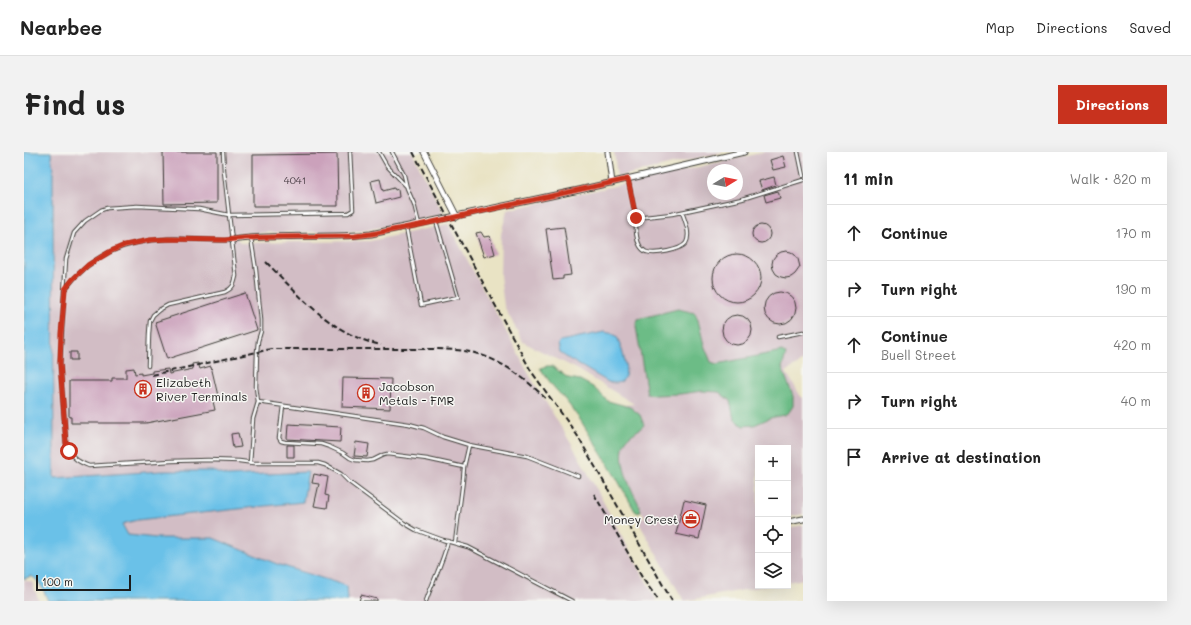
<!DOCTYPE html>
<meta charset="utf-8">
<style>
:root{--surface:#fff;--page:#f2f2f2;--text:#222;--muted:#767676;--line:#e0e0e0;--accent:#c8321e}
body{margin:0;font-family:Mali,sans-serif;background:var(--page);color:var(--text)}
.controls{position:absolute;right:12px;bottom:12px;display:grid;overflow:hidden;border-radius:0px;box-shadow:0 4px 16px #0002}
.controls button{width:36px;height:36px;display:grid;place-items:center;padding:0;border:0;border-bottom:1px solid var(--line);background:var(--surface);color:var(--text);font:20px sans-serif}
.compass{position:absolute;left:683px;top:12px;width:36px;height:36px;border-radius:50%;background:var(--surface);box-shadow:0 4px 16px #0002;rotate:80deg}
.scale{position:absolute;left:12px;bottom:10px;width:95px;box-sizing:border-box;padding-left:4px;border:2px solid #1c1c1c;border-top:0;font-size:11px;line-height:14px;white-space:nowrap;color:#1c1c1c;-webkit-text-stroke:3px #f6f6f2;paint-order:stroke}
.stop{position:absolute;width:12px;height:12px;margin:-9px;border:3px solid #c8321e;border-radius:50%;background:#fff}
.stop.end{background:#c8321e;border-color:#fff;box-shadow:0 1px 4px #0008}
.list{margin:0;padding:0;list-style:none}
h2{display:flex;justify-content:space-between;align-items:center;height:52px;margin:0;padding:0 16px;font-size:17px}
h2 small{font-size:13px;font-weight:400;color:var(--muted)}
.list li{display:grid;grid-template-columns:26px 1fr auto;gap:12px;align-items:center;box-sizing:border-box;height:56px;padding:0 16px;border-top:1px solid var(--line)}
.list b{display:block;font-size:15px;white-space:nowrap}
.list p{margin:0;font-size:13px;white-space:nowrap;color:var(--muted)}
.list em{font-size:13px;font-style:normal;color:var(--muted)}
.icon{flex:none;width:22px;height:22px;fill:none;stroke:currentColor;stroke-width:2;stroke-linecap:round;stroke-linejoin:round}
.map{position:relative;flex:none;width:779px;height:449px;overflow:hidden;border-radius:0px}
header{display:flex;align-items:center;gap:24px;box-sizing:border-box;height:56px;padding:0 20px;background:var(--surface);border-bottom:1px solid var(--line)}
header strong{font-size:19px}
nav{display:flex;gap:22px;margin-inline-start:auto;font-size:14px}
.intro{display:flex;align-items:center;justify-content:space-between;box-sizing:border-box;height:96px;padding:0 24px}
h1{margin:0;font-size:28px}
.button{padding:10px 18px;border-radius:0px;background:var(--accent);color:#fff;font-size:14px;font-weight:700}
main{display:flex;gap:24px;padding:0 24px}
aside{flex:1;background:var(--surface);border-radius:0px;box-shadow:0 4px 16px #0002}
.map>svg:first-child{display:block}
.industrial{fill:#d2bdc5;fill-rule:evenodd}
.forest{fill:#6cbc86;stroke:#446c51}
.water{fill:#6bc1e8;stroke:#446e82}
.building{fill:#cba1bb}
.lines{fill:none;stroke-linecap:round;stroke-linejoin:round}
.lane-casing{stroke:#3b3a35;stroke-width:4.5}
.street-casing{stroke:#3b3a35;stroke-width:7}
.lane{stroke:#fff;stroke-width:2.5}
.street{stroke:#fff;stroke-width:5}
.rail{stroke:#1c1c1c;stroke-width:2;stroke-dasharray:6 3;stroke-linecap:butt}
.route{stroke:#c8321e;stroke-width:5}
.labels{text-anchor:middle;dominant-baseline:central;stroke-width:3;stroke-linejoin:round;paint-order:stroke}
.number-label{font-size:10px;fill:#483d44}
.poi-label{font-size:12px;fill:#1c1c1c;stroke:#f6f6f2;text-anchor:start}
</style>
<header>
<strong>Nearbee</strong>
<nav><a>Map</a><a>Directions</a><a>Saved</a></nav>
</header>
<div class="intro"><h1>Find us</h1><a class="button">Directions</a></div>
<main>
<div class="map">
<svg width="779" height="449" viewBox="0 0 779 449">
<rect width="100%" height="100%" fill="#f6f6f2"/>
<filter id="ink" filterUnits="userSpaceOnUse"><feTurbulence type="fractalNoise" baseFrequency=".025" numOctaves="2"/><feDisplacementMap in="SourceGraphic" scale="8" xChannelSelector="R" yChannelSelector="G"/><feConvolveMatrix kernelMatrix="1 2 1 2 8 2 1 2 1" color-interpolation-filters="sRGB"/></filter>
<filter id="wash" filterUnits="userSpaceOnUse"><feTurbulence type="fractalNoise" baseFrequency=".012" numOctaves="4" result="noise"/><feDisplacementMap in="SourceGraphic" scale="16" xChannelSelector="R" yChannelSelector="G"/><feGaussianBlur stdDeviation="0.9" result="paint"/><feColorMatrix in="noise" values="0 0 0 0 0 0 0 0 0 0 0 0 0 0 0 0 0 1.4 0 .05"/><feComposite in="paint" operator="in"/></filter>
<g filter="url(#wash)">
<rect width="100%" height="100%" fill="#e9e3c4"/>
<!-- industrial -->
<path class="industrial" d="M27,0H388L420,63L337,79L212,81L213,87L217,91L346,89L424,72L506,224L554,303L633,449H324L323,434L253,412L189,386H132L104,383L98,371L113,368L203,324L188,319L30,326V96L29,19Z
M590,0H700L593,25Z
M741,0H779V209L762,220L779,248V362L764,365V296H734V434H742L660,449L612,366L621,365L582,297L568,256L610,252L553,217L499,190L480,154L476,124L477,82L483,58L582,36ZM689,18H713V42H689Z
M779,373V427L764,430V376Z
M0,428L8,430L15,449H0Z"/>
<!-- forest -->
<path class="forest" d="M654,157L671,161L674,168L680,193L687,210L693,212L758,199L762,202L758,216L769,244V254L765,260L760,263L746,266L730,273L719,274L710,267L706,249L695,240L678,239L656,242L631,243L623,242L612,174L614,167Z
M523,214H528L544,226L556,228L569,235L584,249L606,255L616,263L620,273C615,279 606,282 602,288C594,300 601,324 607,336C610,344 615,350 617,359L614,361L611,359L593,327L557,269L543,250L528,233L516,216Z"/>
<!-- water -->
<path class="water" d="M0,0H27L29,19L30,326L137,319H188L203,324L284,320L279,350L113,368L98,372L104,383L132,386H189L253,412L323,434L324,449H24C20,440 17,429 7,424L0,427Z
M580,180C584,181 589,181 592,184C595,187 596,194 598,198C602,213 608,236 584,230L545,207L536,201L534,192L536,189Z"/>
<g id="blocks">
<!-- building -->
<path class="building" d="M139,0H193V51L140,52Z
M313,2L314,54H229V3Z
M759,4L762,15L749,18L746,8Z
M750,25L752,33L738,38L735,29Z
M356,27L359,39L370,36L371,38L374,37L375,45L352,51L347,29Z
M754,39L756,46L742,50L740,43Z
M728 82a9 9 0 1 1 18 0a9 9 0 1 1-18 0Z
M540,75L547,123L539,124V127L529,128L522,77Z
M457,80L460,85L466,84L471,102L460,105L452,81Z
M762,99L767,100L771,103L774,107L776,115L771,122L767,125L762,126L757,125L752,122L749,117L748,112L749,107L752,103L757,100Z
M689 126a24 24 0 1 1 48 0a24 24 0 1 1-48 0Z
M740 156a16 16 0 1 1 32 0a16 16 0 1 1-32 0Z
M221,141L233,178L143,207L131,170Z
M698 178a15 15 0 1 1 30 0a15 15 0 1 1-30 0Z
M46,200H53V208H46Z
M174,211L176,217L187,214L194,244L188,245L191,258L122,271H47V265H45V229H88V226H102V217L110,216L111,222L117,221V223L128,221V219L144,217L145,222L169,217L168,212Z
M319,226L367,227L366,257L318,255Z
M264,272L317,275L316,290L263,287Z
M214,281L217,295L209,296L207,282Z
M332,290L345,292L343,305L330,304Z
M263,293H270V305H263Z
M290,322L304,325L301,343L305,344L303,356L290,354L295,332L288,331Z
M660,348L682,353L675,387L652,382Z
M337,443L353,447V449H335Z"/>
</g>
</g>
<g filter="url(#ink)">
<use href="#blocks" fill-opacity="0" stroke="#3b3a35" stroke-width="1"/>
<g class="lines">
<!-- lane casing -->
<g class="lane-casing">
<path id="lane" d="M326,0L329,58L324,61L205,63L175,57L113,54L83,56L77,58L61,69L50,81L42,107L36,211L42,291C47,305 52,309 65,314L147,309L184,308L215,309L230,311H294L301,313L317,322L325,330L380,371L392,378L419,388L444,395L548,449
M355,0L363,14L383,35
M368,0L380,23L383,36L390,52L395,72
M774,0L779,24
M604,27L612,66L648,62L718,47L779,28
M612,66C612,75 611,86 616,94C617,96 621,100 623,100C631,103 657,98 662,91C667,82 661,69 658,60
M382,75L397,153L434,145L412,69
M227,86L232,118L237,168V179L234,189L233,200L232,235L234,250
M41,137C68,103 99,89 143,87C164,86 186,89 207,88
M754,185L779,180
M124,214L125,182L126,169L129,163L135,158L144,153L201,140C209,136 210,133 212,124L200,19L199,0
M259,254L255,286L257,289L261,290L297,292L306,295L319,301L326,306L331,308L343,309L349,308L359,303L363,302L403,307L440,315
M226,311L229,267L234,250L385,272L400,276L419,285L445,293
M431,391L439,328L440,315L445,293L503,304L554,324
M402,449C409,429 419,410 424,389"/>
</g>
<!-- street casing -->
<g class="street-casing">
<path id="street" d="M400,0L433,65
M584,0L588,31
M208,88C254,81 301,87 347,82L555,38L720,0
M764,370L779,367"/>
</g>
<!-- lane -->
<use href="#lane" class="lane"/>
<!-- street -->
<use href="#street" class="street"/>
<!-- rail -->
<path class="rail" d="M389,0L432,81L507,219L553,283L648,449
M242,110C276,144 308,183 357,193
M128,223L247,197H414C428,198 442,198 454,202C480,210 502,227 521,246
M570,342L619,427L635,449"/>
</g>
</g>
<g class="lines" filter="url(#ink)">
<!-- route -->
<path class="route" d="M45,299L42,291L36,211L37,182L41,137L49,127L64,113L87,99L101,93L126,88L144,87L201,88L221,86L250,85L331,84L347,82L395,73L604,27L612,66"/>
</g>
<!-- icons -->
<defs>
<g id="building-ring" transform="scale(0.9)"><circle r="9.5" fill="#f6f6f2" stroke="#c8321e" stroke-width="1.5"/><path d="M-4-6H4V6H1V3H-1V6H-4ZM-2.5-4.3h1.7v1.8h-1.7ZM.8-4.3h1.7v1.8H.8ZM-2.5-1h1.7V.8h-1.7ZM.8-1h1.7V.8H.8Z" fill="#c8321e"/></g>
<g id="office-ring" transform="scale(0.9)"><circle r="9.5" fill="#f6f6f2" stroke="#c8321e" stroke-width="1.5"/><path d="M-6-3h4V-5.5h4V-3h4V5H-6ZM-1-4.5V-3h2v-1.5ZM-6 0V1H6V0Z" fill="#c8321e"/></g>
</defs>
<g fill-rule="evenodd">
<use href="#building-ring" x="119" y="237"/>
<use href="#building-ring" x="342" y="241"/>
<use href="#office-ring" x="667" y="367"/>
</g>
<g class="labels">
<!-- number labels -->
<g class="number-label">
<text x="271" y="28">4041</text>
</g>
<!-- poi labels -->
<g class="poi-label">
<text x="132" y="230">Elizabeth<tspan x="132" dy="14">River Terminals</tspan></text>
<text x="355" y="234">Jacobson<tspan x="355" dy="14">Metals - FMR</tspan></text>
<text x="654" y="367" text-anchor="end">Money Crest</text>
</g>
</g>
</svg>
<div class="controls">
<button>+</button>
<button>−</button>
<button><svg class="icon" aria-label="locate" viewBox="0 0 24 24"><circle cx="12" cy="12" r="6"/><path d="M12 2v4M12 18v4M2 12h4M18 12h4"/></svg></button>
<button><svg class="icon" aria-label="layers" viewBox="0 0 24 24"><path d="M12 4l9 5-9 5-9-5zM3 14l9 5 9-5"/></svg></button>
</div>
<svg class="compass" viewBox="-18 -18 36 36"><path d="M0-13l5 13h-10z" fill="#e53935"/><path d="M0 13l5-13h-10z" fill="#767676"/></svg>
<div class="scale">100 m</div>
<div class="stop" style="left:45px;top:299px"></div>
<div class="stop end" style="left:612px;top:66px"></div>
</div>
<aside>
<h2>11 min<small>Walk · 820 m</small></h2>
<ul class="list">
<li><svg class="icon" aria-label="ahead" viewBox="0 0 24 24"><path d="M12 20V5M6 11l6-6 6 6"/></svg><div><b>Continue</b></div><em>170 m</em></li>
<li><svg class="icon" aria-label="right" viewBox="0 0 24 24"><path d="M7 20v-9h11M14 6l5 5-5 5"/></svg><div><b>Turn right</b></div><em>190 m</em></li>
<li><svg class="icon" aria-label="ahead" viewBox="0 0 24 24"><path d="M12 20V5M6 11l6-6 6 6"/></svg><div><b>Continue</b><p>Buell Street</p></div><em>420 m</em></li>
<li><svg class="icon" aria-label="right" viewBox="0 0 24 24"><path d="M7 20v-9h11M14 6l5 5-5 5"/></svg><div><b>Turn right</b></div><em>40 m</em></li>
<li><svg class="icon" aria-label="arrive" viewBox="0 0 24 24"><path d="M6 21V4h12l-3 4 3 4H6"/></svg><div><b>Arrive at destination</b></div></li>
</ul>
</aside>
</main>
